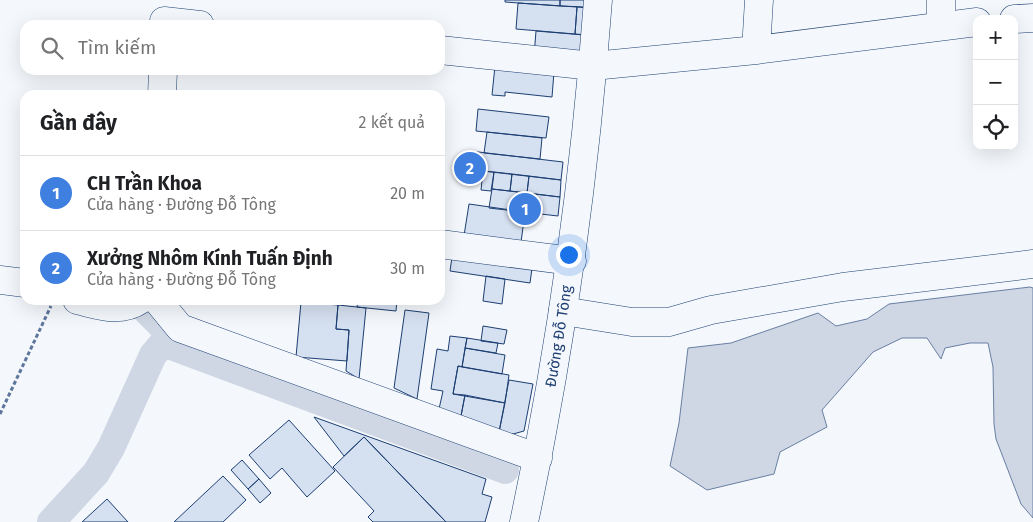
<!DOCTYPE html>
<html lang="vi">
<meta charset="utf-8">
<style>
:root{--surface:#fff;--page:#f2f2f2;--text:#202124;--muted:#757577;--line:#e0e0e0;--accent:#2563eb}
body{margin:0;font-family:"Fira Sans",sans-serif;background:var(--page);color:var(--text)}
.controls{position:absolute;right:15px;top:15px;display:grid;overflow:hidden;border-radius:10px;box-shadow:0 5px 20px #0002}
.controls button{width:45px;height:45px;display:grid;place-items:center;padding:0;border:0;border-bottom:1px solid var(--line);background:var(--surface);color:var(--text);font:25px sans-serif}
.you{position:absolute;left:568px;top:254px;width:18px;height:18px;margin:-12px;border:4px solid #fff;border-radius:50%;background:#1a73e8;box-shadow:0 0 0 8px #1a73e833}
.badge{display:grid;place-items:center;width:32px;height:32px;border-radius:50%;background:var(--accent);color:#fff;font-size:16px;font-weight:700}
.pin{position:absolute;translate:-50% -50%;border:2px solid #fff;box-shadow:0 1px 5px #0006}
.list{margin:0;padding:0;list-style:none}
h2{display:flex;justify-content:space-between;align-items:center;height:65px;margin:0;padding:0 20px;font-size:21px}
h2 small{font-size:16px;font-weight:400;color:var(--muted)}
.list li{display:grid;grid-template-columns:32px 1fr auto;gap:15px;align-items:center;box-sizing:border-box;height:75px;padding:0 20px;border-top:1px solid var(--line)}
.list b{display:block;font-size:19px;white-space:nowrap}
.list p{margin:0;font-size:16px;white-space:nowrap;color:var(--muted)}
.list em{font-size:16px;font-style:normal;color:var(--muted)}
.icon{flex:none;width:28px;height:28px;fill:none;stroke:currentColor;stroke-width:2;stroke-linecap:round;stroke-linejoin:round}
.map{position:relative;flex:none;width:1033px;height:522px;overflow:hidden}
.search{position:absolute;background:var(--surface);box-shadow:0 5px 20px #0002;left:20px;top:20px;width:425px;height:55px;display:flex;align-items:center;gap:12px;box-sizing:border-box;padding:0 18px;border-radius:15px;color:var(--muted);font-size:19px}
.panel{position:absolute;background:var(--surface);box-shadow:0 5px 20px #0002;left:20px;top:90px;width:425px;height:215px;border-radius:15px}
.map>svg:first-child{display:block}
.water{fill:#cfd7e4;stroke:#687fa3}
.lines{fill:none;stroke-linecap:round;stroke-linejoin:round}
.canal{stroke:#cfd7e4;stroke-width:28}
.building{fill:#d5e0f0;stroke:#1d3f73}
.minor-casing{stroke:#1d3f73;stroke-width:29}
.major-casing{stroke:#1d3f73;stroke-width:29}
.path{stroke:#5e769c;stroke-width:3;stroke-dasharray:4 2.5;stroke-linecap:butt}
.minor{stroke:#f4f7fb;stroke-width:28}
.major{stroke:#f4f7fb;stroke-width:28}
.labels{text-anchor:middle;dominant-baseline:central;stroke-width:4;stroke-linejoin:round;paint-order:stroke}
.street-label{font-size:15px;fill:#1d3f73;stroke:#f4f7fb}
</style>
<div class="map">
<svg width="1033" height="522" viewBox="0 0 1033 522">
<rect width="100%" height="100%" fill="#f4f7fb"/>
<!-- water -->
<path class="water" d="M1030,287L1033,288V518L1021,504L996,439L994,424L993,367L988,343H970L945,348L941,359L927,338H902L873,352L822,410L827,427L780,452L774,474L707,490L670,466L679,423L688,348L731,343L818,313L836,326L867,319L889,304Z"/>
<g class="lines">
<!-- canal -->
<path class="canal" d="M143,307L166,330L186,344
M51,522L96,473L111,448L153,355L163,343L505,470"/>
</g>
<!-- building -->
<path class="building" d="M505,0H560V6L505,2Z
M560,0H585V7L560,6Z
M518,3L577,7L575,34L516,29Z
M577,7L589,8L587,35L575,34Z
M536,31L584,35L582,60L534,56Z
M495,66L554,72L552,97L505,92V96L492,95Z
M478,109L549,117L546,138L476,131Z
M487,132L542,138L540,159L484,153Z
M470,151L563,162L561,180L483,171V175L468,173Z
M483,171L494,172L491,191L481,190Z
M494,172L512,174L510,191L492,189Z
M512,174L529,176L527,193L510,191Z
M529,176L561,180L560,197L527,193Z
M492,189L560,197L558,216L489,208Z
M469,204L525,212L520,250L463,242Z
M453,250L533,261L530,283L450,271Z
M486,276L505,279L502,304L483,301Z
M358,300H397L396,311L357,307Z
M301,302L338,305L336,329L349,330L347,361L296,357Z
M338,305L366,308L359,379L346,371L349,330L336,329Z
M405,310L429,313L417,399L394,388Z
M483,326L507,330L504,344L481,341Z
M450,336L467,338L462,367L458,366L453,394L465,395L461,416L439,409L443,391L431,389L437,349L448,351Z
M467,338L498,343L496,353L465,348Z
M465,348L505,355L502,374L462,367Z
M458,366L509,375L505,403L453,394Z
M509,380L533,384L524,431L513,434L499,432Z
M465,395L505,403L499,432L461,416Z
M314,417L486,479L482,494L492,497L485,522H446L364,437L344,456Z
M289,420L335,471L307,497L282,468L270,479L249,455Z
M364,437L446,522H373L368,517L374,511L333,467Z
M242,460L259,479L248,489L231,470Z
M223,476L246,500L223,522H174Z
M259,479L271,493L260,503L248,489Z
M107,499L128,522H82Z"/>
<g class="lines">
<!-- minor casing -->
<g class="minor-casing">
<path id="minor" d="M941,0V25
M1014,19L1033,18
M164,21L200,25
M440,50L593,66L756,50L977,22
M756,50L759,0
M162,95L163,70
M440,244L572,261
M0,280L25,283
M77,300C98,306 121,313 140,300
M157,300L180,328L538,458
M563,311L632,322H669L711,310L843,287L1033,264"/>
</g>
<!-- major casing -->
<g class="major-casing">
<g id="major">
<path id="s1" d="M524,522C561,350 585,176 598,0"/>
</g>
</g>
<!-- path -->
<path class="path" d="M0,414L51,306"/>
<!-- minor -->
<use href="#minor" class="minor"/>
<!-- major -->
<use href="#major" class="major"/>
</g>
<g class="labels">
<!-- street labels -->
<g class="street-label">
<text stroke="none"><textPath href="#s1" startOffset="189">Đường Đỗ Tông</textPath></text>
</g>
</g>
</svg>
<div class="controls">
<button>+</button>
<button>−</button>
<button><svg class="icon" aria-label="locate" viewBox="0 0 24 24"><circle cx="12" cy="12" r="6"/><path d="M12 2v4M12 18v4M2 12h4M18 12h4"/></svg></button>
</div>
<div class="you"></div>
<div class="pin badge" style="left:525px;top:209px;background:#3f7fe0">1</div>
<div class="pin badge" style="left:470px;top:168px;background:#3f7fe0">2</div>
<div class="search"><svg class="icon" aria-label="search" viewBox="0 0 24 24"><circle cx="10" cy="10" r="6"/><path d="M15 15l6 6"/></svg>Tìm kiếm</div>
<section class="panel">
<h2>Gần đây<small>2 kết quả</small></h2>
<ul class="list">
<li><span class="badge" style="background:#3f7fe0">1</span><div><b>CH Trần Khoa</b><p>Cửa hàng · Đường Đỗ Tông</p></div><em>20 m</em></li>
<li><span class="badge" style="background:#3f7fe0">2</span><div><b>Xưởng Nhôm Kính Tuấn Định</b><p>Cửa hàng · Đường Đỗ Tông</p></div><em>30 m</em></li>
</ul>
</section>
</div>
